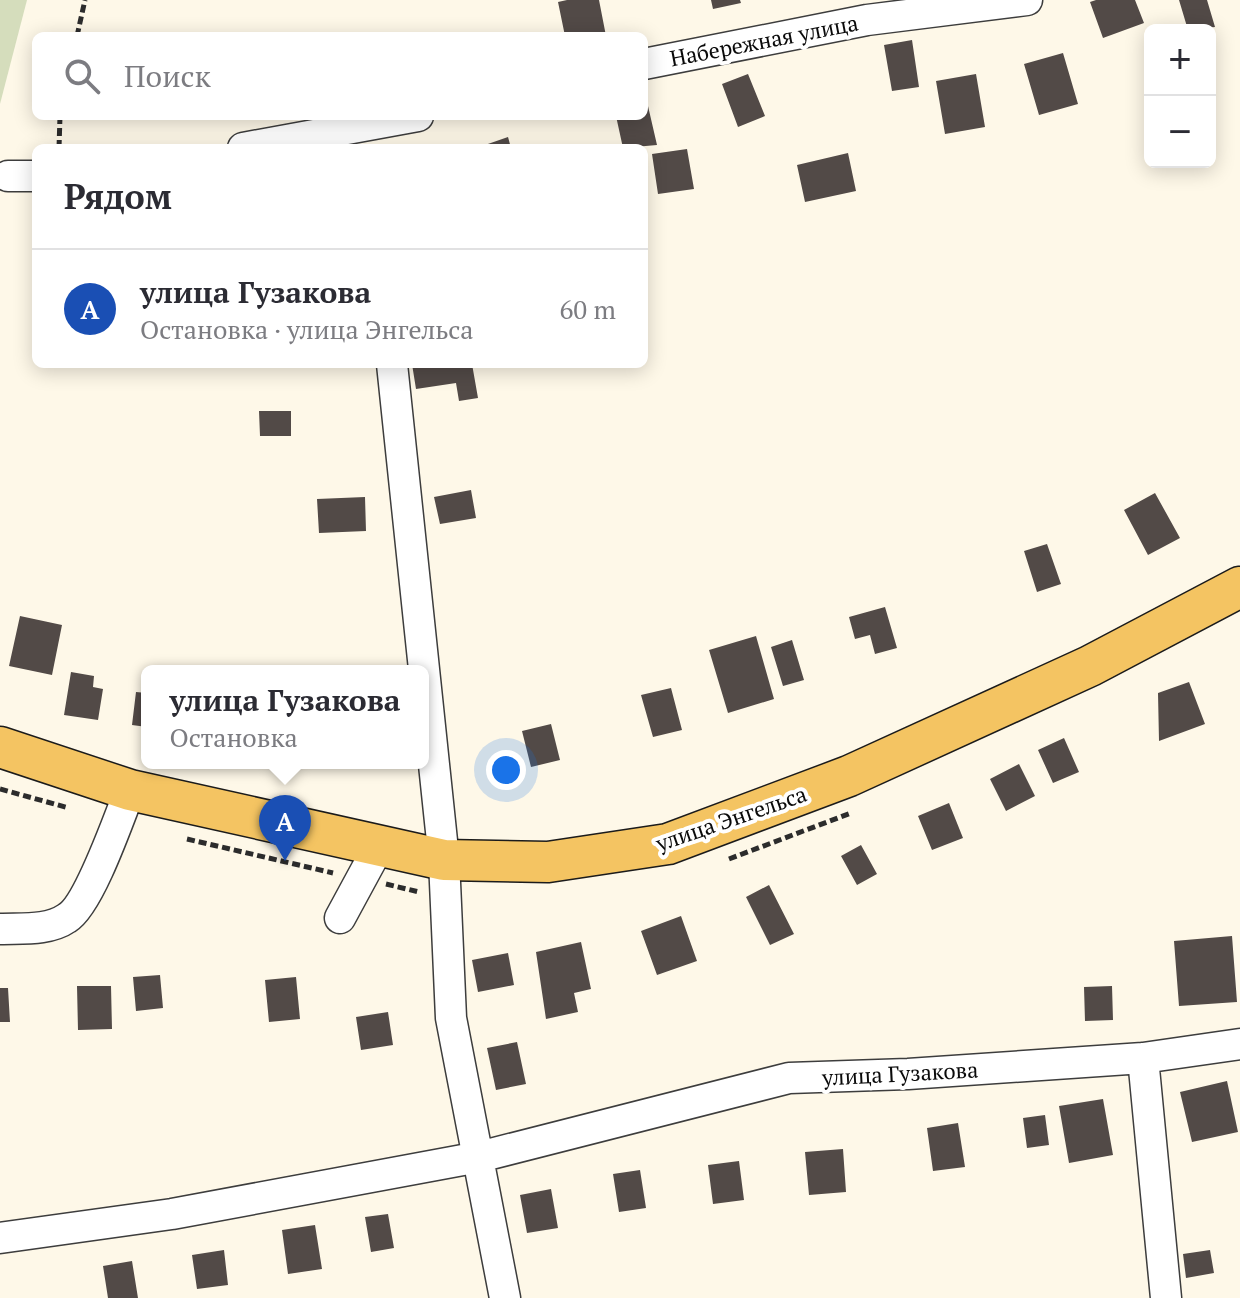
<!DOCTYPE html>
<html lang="ru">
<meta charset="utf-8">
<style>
:root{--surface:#fff;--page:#f7f7f7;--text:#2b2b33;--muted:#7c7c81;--line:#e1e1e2;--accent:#b4283b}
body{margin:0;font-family:"PT Serif",serif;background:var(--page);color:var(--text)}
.controls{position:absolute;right:24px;top:24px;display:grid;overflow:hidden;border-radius:12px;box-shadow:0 4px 20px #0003}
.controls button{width:72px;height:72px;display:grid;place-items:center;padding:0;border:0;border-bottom:2px solid var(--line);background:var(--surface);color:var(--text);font:40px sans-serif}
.you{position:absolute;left:506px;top:770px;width:28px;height:28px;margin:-20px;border:6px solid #fff;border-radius:50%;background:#1a73e8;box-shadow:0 0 0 12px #1a73e833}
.badge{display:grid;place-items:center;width:52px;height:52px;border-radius:50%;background:var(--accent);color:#fff;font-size:26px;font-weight:700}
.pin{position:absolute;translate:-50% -66px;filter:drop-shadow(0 2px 4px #0008)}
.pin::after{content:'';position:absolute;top:42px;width:28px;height:24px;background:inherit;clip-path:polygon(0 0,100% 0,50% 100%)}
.popup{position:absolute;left:141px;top:665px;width:288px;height:104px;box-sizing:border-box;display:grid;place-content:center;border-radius:12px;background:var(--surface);filter:drop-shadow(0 2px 6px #0005);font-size:26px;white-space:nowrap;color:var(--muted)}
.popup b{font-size:30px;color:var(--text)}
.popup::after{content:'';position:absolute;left:50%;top:100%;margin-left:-16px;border:16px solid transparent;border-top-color:var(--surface)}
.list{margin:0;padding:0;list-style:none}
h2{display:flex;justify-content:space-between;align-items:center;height:104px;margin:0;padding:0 32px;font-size:34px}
h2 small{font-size:26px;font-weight:400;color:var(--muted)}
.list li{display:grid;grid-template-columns:52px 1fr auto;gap:24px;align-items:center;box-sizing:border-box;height:120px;padding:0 32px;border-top:2px solid var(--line)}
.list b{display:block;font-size:30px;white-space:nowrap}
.list p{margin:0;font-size:26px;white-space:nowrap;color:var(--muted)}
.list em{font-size:26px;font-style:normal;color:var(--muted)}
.icon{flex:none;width:44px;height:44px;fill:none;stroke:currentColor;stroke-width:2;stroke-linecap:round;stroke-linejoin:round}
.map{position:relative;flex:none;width:1240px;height:1298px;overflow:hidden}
.search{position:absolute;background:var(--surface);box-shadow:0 4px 20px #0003;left:32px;top:32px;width:616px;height:88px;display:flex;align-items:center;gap:20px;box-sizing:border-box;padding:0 28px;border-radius:12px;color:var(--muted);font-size:30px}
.panel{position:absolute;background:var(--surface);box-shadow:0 4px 20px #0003;left:32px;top:144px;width:616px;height:224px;border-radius:12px}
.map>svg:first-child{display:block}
.cemetery{fill:#d5ddbc}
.building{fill:#524a47}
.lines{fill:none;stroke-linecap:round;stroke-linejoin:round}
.minor-casing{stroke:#3d3d3d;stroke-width:33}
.major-casing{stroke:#1b1b1b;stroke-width:43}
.path{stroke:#2c2c2c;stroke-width:5;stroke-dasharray:8 4;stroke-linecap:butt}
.minor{stroke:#fff;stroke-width:30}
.major{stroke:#f4c462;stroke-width:40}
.labels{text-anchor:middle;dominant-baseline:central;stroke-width:8;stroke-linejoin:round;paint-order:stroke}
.street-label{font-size:22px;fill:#0a0a0a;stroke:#fff}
</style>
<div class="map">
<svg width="1240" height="1298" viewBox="0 0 1240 1298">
<rect width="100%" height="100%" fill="#fef8e8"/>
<!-- cemetery -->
<path class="cemetery" d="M0,0H27L0,104Z"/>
<!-- building -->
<path class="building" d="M567,0H599L606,36H565L558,2Z
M711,0H740L741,3L713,9Z
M1096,0H1135L1144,23L1103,38L1090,2Z
M1179,0H1207L1215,27L1188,30Z
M912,40L919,87L892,91L884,45Z
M1063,53L1078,104L1039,115L1024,64Z
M748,74L765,116L738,127L722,84Z
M976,74L985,127L945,134L936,81Z
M645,93L657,145L623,148L616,116H644Z
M508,137L511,148H486L485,145Z
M687,149L694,189L658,194L652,154Z
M848,153L856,191L805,202L797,165Z
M412,364H472L478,398L459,401L456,383L416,389Z
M259,411H291V436H260Z
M471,490L476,518L440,524L434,497Z
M1155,493L1180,538L1148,555L1124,510Z
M365,497L366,531L319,533L317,499Z
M1047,544L1061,584L1037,592L1024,551Z
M885,607L897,648L875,654L870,635L855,639L849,617Z
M20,616L62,625L52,675L9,666Z
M756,636L774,699L728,713L709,650Z
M792,640L804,680L783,686L771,647Z
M71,672L94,676L93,687L103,689L98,720L64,715Z
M1189,682L1205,724L1159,741L1158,693Z
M671,688L682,730L653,737L641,695Z
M136,692L147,693V727L132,725Z
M551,724L560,760L531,767L522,731Z
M1064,738L1079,772L1053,783L1038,750Z
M1019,764L1035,796L1006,811L990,779Z
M949,803L963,838L932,850L918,816Z
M861,845L877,874L857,885L841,856Z
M769,885L794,934L770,945L746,897Z
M681,916L697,961L657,975L641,931Z
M1232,936L1237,1002L1179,1006L1174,941Z
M581,942L591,989L574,993L578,1012L546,1019L536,952Z
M508,953L514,985L478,992L472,960Z
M160,975L163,1008L136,1011L133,977Z
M296,977L300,1019L269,1022L265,980Z
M77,986H111L112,1029L78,1030Z
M1112,986L1113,1020L1085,1021L1084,987Z
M0,988H8L10,1022H0Z
M388,1012L393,1045L361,1050L356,1017Z
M517,1042L526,1084L496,1090L487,1048Z
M1227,1081L1238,1132L1192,1142L1180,1092Z
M1103,1099L1113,1155L1069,1163L1059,1106Z
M1045,1115L1049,1145L1027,1148L1023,1118Z
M958,1123L965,1167L933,1171L927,1128Z
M843,1149L846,1192L809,1195L805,1152Z
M739,1161L744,1200L713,1204L708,1165Z
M640,1170L646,1208L619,1212L613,1174Z
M551,1189L558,1228L527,1233L520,1195Z
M388,1214L394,1248L371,1252L365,1217Z
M315,1225L322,1269L288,1274L282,1230Z
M224,1250L228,1285L197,1289L192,1255Z
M1210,1250L1214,1273L1186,1278L1183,1254Z
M132,1261L138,1298H108L103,1266Z"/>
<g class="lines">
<!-- minor casing -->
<g class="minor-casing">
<path id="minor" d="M644,64L867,20L1027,0
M243,148L418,116
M8,176H36
M392,364L444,860L451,1018L505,1298
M340,918L379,846
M0,929C22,928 48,931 67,918C89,905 119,818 130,790
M1143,1058L1166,1298
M0,1238L172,1214L479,1157L789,1078L908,1074L1143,1058L1240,1044"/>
</g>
<!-- major casing -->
<g class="major-casing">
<path id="major" d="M0,747L130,790L444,860L548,862L668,844L849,776L1090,666L1240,587"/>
</g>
<!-- path -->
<path class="path" d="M77,36L85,0
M59,148L60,116
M0,789L69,808
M187,839L333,873
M729,859L851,813
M386,884L419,892"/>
<!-- minor -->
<use href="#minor" class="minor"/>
<!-- major -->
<use href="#major" class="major"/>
</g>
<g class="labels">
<!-- street labels -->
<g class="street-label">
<text transform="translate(764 40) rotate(-11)">Набережная улица</text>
<text transform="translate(731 818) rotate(-19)">улица Энгельса</text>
<text transform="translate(900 1073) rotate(-3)">улица Гузакова</text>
</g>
</g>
</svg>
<div class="controls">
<button>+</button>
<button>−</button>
</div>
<div class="you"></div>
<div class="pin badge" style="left:285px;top:861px;background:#1a4fb4">A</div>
<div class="popup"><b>улица Гузакова</b>Остановка</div>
<div class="search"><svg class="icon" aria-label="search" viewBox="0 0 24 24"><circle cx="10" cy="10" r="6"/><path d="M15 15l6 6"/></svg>Поиск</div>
<section class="panel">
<h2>Рядом<small></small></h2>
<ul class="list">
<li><span class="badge" style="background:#1a4fb4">A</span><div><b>улица Гузакова</b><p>Остановка · улица Энгельса</p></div><em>60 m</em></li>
</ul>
</section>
</div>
